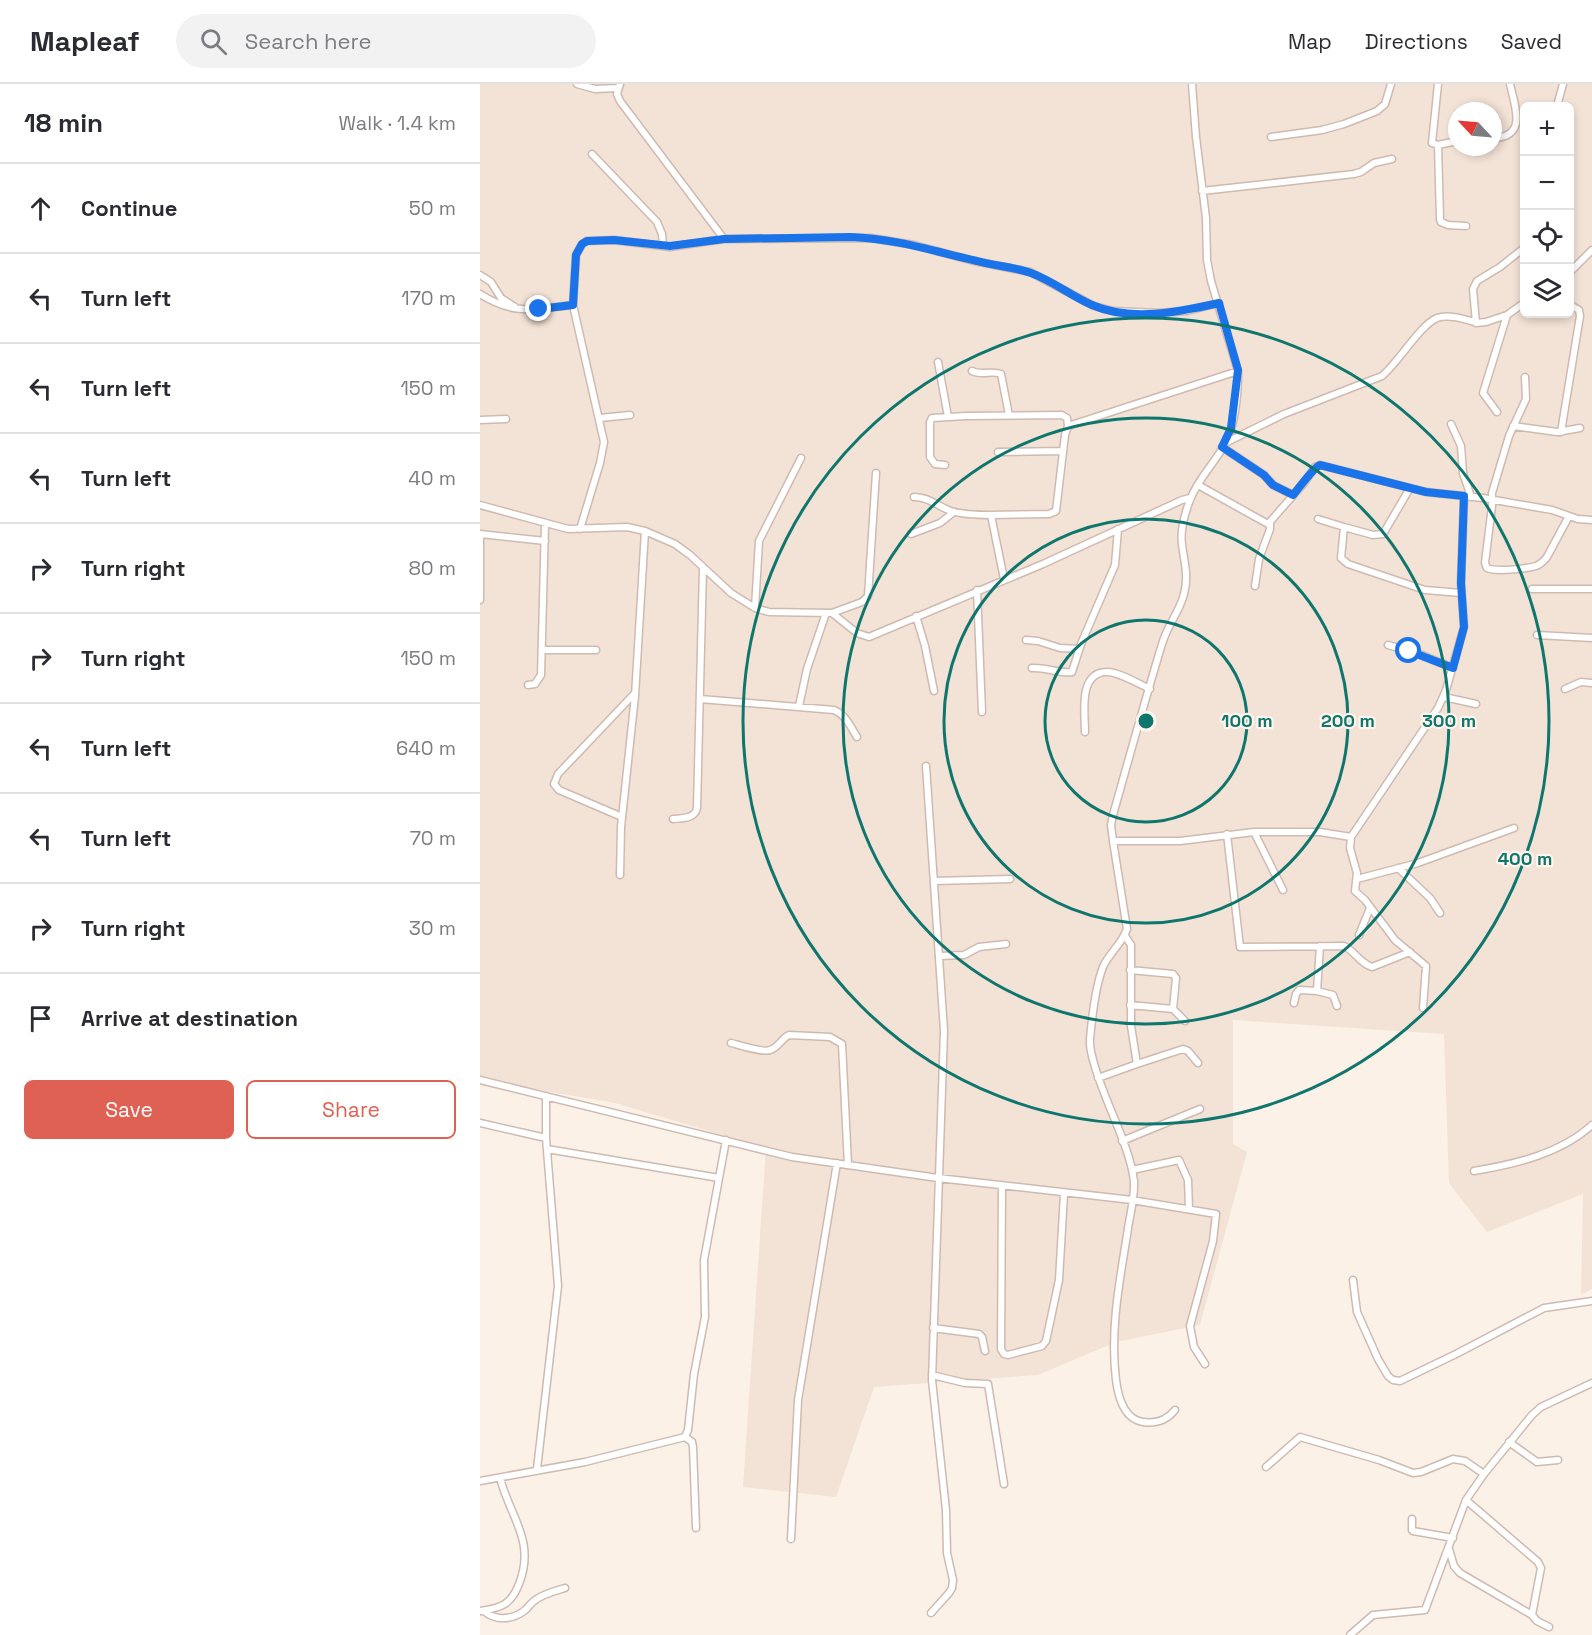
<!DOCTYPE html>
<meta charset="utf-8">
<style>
:root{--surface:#fff;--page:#f2f2f3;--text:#2b2b33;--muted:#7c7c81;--line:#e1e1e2;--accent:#df6153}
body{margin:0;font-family:"Space Grotesk",sans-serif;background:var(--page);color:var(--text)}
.controls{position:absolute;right:18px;top:18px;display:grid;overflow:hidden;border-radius:9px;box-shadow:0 3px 9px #0003}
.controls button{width:54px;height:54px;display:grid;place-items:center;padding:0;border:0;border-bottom:2px solid var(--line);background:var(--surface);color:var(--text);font:30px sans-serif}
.compass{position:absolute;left:968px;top:18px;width:54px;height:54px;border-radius:50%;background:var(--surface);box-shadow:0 3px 9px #0003;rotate:296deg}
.stop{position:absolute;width:18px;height:18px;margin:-14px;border:4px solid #1a73e8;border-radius:50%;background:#fff}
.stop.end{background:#1a73e8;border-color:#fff;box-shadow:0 2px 6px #0008}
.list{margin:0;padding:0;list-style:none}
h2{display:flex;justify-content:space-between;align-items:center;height:78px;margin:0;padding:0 24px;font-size:26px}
h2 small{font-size:20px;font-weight:400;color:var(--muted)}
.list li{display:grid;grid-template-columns:39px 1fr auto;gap:18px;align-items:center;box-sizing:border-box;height:90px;padding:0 24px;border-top:2px solid var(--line)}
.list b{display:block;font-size:22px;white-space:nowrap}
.list em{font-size:20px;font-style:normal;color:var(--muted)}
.actions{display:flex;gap:12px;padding:18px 24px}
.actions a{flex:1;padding:14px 0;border:2px solid var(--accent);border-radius:9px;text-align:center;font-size:21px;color:var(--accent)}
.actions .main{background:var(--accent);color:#fff}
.icon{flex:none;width:33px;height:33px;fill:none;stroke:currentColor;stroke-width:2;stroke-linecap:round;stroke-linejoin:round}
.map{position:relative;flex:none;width:1112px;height:1551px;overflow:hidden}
header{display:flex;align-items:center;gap:36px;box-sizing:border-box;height:84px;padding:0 30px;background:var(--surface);border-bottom:2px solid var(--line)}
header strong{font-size:28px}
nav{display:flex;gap:33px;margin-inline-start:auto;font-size:21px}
.search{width:420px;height:54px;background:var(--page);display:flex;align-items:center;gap:15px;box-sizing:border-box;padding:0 21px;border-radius:33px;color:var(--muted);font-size:22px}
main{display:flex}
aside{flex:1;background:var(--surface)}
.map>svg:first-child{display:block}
.residential{fill:#f3e2d6;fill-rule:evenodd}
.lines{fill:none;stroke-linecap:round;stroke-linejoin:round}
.street-casing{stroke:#cfbab1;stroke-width:9}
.street{stroke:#fff;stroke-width:6}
.route{stroke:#1a73e8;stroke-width:8}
.ring{fill:none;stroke:#0f766e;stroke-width:3}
.centre{fill:#0f766e;stroke:#fef5ed;stroke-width:3}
.ring-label{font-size:18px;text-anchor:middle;font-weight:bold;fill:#0f766e;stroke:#fef5ed;stroke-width:4.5;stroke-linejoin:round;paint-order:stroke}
</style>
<header>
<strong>Mapleaf</strong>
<div class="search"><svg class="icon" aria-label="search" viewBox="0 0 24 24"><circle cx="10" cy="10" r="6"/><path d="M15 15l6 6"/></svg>Search here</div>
<nav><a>Map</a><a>Directions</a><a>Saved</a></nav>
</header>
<main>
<aside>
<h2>18 min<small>Walk · 1.4 km</small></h2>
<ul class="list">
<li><svg class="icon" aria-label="ahead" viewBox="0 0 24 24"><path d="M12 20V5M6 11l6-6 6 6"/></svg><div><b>Continue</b></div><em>50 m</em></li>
<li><svg class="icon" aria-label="left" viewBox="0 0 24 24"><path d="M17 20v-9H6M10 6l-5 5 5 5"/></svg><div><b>Turn left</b></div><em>170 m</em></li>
<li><svg class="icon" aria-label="left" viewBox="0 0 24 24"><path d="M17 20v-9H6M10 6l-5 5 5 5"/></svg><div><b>Turn left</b></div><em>150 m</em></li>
<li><svg class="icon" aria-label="left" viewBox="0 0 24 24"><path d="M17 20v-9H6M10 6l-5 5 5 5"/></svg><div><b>Turn left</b></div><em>40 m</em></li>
<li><svg class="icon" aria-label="right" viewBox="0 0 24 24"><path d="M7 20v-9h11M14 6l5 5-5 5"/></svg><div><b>Turn right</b></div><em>80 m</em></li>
<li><svg class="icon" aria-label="right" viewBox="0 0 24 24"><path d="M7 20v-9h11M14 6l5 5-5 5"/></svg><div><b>Turn right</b></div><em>150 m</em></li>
<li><svg class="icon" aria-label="left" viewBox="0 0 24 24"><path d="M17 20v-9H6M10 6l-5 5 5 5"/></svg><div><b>Turn left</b></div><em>640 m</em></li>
<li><svg class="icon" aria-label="left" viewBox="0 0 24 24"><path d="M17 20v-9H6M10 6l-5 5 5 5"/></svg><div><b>Turn left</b></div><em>70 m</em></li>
<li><svg class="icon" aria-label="right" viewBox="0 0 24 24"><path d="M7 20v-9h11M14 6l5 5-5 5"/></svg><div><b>Turn right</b></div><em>30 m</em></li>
<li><svg class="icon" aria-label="arrive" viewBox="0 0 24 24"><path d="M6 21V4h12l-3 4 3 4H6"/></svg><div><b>Arrive at destination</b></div></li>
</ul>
<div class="actions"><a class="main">Save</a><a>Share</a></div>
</aside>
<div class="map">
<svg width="1112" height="1551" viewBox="0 0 1112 1551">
<rect width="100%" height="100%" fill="#fbf1e7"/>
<!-- residential -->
<path class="residential" d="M0,0H1112V1205L1101,1211L1103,1110L1007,1148L969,1099L964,950L753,936V1060L767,1068L720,1241L636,1258L558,1291L394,1303L356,1413L263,1403L286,1064L135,1019L0,996ZM1044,22H1090V230H1044ZM977,27H1013V63H977Z"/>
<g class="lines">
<!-- street casing -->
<g class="street-casing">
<path id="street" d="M97,0L115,5L138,4
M140,0L137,10L140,17L244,155
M958,0L952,59L958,61L977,57
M1077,22L1083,0
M791,53L842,46L864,40L897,27L905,20L911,0
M1013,54C1048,53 1035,23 1030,0
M958,61L960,135L961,138L968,141L986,142
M112,70L177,138L182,150L183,162
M722,107L874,90L881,88L894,79L912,75
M1090,188L1112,166
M0,191L11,198L21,214L35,223
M0,210C35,232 54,225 93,221
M1027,231L1006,238L996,239L993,205L997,197L1020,183L1044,164
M458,278L468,333
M492,287C502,292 512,286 521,290L529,331
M1045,293L1046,315L1029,352L1012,409V422L1005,479L1007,484C1016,488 1045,485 1056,482C1061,480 1064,477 1067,473L1089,432
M1017,328L1003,309L1027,231L1044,219
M120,334L150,331
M0,336L26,335
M971,340L981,362L983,389L991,413
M1033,342L1077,348L1100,344
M1081,348L1100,232L1099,226L1090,221
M745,359L804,330L902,292C918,279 940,241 957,234C968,230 984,235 995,238
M742,363L784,391L793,401L813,411
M518,368L583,367
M465,381L455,380L450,373V338L452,334L486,332L582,331L587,334L588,342
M718,401L788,440L824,399L835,383L840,381L946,408L1003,414L1072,426L1098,435L1112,436
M930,404L903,450L893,451L864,443L861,474L868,480L945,506L981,509
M434,413C449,413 457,422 471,427C484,431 498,431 511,431
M0,421L88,445L147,443L165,447L195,460L210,471L251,509L275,524L289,528L352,529L377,549L389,553L563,480L702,416L710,414
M838,435L864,443
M100,445L120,379L124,358L93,221L96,171L102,160L107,157L134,156L190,163L244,155L391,154L434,161L494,177L550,188L614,222L634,227L678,229L707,227L739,219
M0,450L65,457
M431,450L460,439L474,428
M0,453V516
M524,495L511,431L569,430L576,427L585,351L588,342L758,287
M775,502L779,475L790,445V439
M1052,505H1112
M497,506L502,628
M275,524L279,457L321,374
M352,529L382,518L388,512L396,389
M436,532L445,562L454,607
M1057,551L1112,554
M546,556L558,557L580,564L599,565
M908,561L937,569L973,584
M63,566H116
M552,584C565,583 581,590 592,588L601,560L635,481L638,445
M48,601L55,600L61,591L65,440
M1085,605L1101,598L1112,599
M964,613L996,620
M220,615L354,626C366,631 370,642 377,653
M319,622L327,585L346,529
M605,648C605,630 598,589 626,588C637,587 659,600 670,605
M446,682L464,947L452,1296L466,1426L467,1469L473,1496L472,1504L469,1509L451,1529
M142,733L79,706L74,700L78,690L155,609
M193,735C202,734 215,735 217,724L223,484
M774,748L803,806
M747,750L760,863L864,862C875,867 879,879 892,883L930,868
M871,753L870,764L877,789L875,807L885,816L915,856L946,882L943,924
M633,757H700L774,748H840L871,753L958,624L966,606L984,543L981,499L984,412
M918,784L950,814L960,829
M140,791L141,743L155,612L165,447
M877,795L938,779L1034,744
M454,797L530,795
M879,851L890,824
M840,862L837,907L853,911L857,922
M459,872L484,871L499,863L526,860
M650,886L693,890L696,894L693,925
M814,919L816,910L819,906L837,907
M650,921L693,925L705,937
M251,959C259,961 283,969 290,966C298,964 302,954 309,951L350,953L362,960L368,1081
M657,980L703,965L708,967L718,979
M618,994L657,980L651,942V861L645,852
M0,996L312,1073L458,1094L652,1116L736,1130L733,1157L710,1242L714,1263L725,1280
M0,1039L66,1054V1012
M642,1057L720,1025
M67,1065L239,1094
M652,1086L699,1076L708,1096L709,1125
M994,1087C1035,1080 1080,1070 1112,1041
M522,1102L521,1265L524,1270L528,1271L562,1262L566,1257L579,1196L584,1110
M873,1196L877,1228L898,1275L908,1292L913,1296L920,1297L976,1270L1064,1224L1112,1217
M453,1244L499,1250L502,1253L505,1267
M452,1291L485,1299L508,1300L524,1400
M695,1326C687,1336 676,1340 663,1338C643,1335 638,1312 636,1296C630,1247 639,1200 647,1151C649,1134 655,1115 654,1097C650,1063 626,1020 616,986C613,976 609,965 610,955C612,933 615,903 623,883C629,869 642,860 647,845L633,757L631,741L633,731C649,674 665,616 682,560C687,542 700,527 704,510C709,491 704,478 702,460C700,446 705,429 710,416C718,394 736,378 746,358C756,337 758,309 758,287L731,197L727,176L726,134L716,53L712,0
M205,1353L208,1346L214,1290L225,1233L224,1176L246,1056
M1029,1358L1057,1378L1078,1376
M786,1383L820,1353L899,1376L933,1389L941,1388L973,1375L985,1377L1004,1390
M57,1385L78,1202L66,1054
M0,1397L105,1378L205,1353L212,1358L213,1363L216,1444
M986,1416L1058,1478L1061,1484L1052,1531L1057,1537L1069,1543
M932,1435V1446L933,1447L973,1454
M311,1455L318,1316L357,1079
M969,1465L974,1482L980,1489L1052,1531
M0,1527C21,1524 31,1521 39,1500C56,1457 30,1433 20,1394
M4,1527C15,1537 32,1536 44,1527C48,1524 50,1520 54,1517C62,1510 75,1507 85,1504
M870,1551L893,1531L945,1526L986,1416L1004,1390L1052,1331L1061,1323L1112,1299"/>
</g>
<!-- street -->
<use href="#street" class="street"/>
</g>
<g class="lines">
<!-- route -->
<path class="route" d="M59,225L93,221L96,171L102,160L107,157L134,156L190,162L244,155L371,153C417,155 453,167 497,177C515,182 534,183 551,189C573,197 591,212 612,221C651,238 699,228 739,219L758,286L751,344L742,363L784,391L793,401L813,411C820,403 833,384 840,381L946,408L984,412L981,499L984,543L973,584L929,567"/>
</g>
<!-- distance rings -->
<g class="ring">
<circle cx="666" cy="637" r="101"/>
<circle cx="666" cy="637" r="202"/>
<circle cx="666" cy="637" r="303"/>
<circle cx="666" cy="637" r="403"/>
</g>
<circle cx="666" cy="637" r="9" class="centre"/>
<g class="ring-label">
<text x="767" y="643">100 m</text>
<text x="868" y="643">200 m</text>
<text x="969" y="643">300 m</text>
<text x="1045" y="781">400 m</text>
</g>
</svg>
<div class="controls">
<button>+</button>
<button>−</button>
<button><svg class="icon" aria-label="locate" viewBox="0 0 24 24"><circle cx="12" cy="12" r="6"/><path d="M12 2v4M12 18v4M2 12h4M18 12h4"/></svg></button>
<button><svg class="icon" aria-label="layers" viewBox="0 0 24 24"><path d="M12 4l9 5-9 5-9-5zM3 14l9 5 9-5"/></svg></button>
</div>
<svg class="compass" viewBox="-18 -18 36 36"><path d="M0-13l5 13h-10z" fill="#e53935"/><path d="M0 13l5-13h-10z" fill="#7c7c81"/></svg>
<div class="stop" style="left:929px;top:567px"></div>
<div class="stop end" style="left:59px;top:225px"></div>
</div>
</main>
